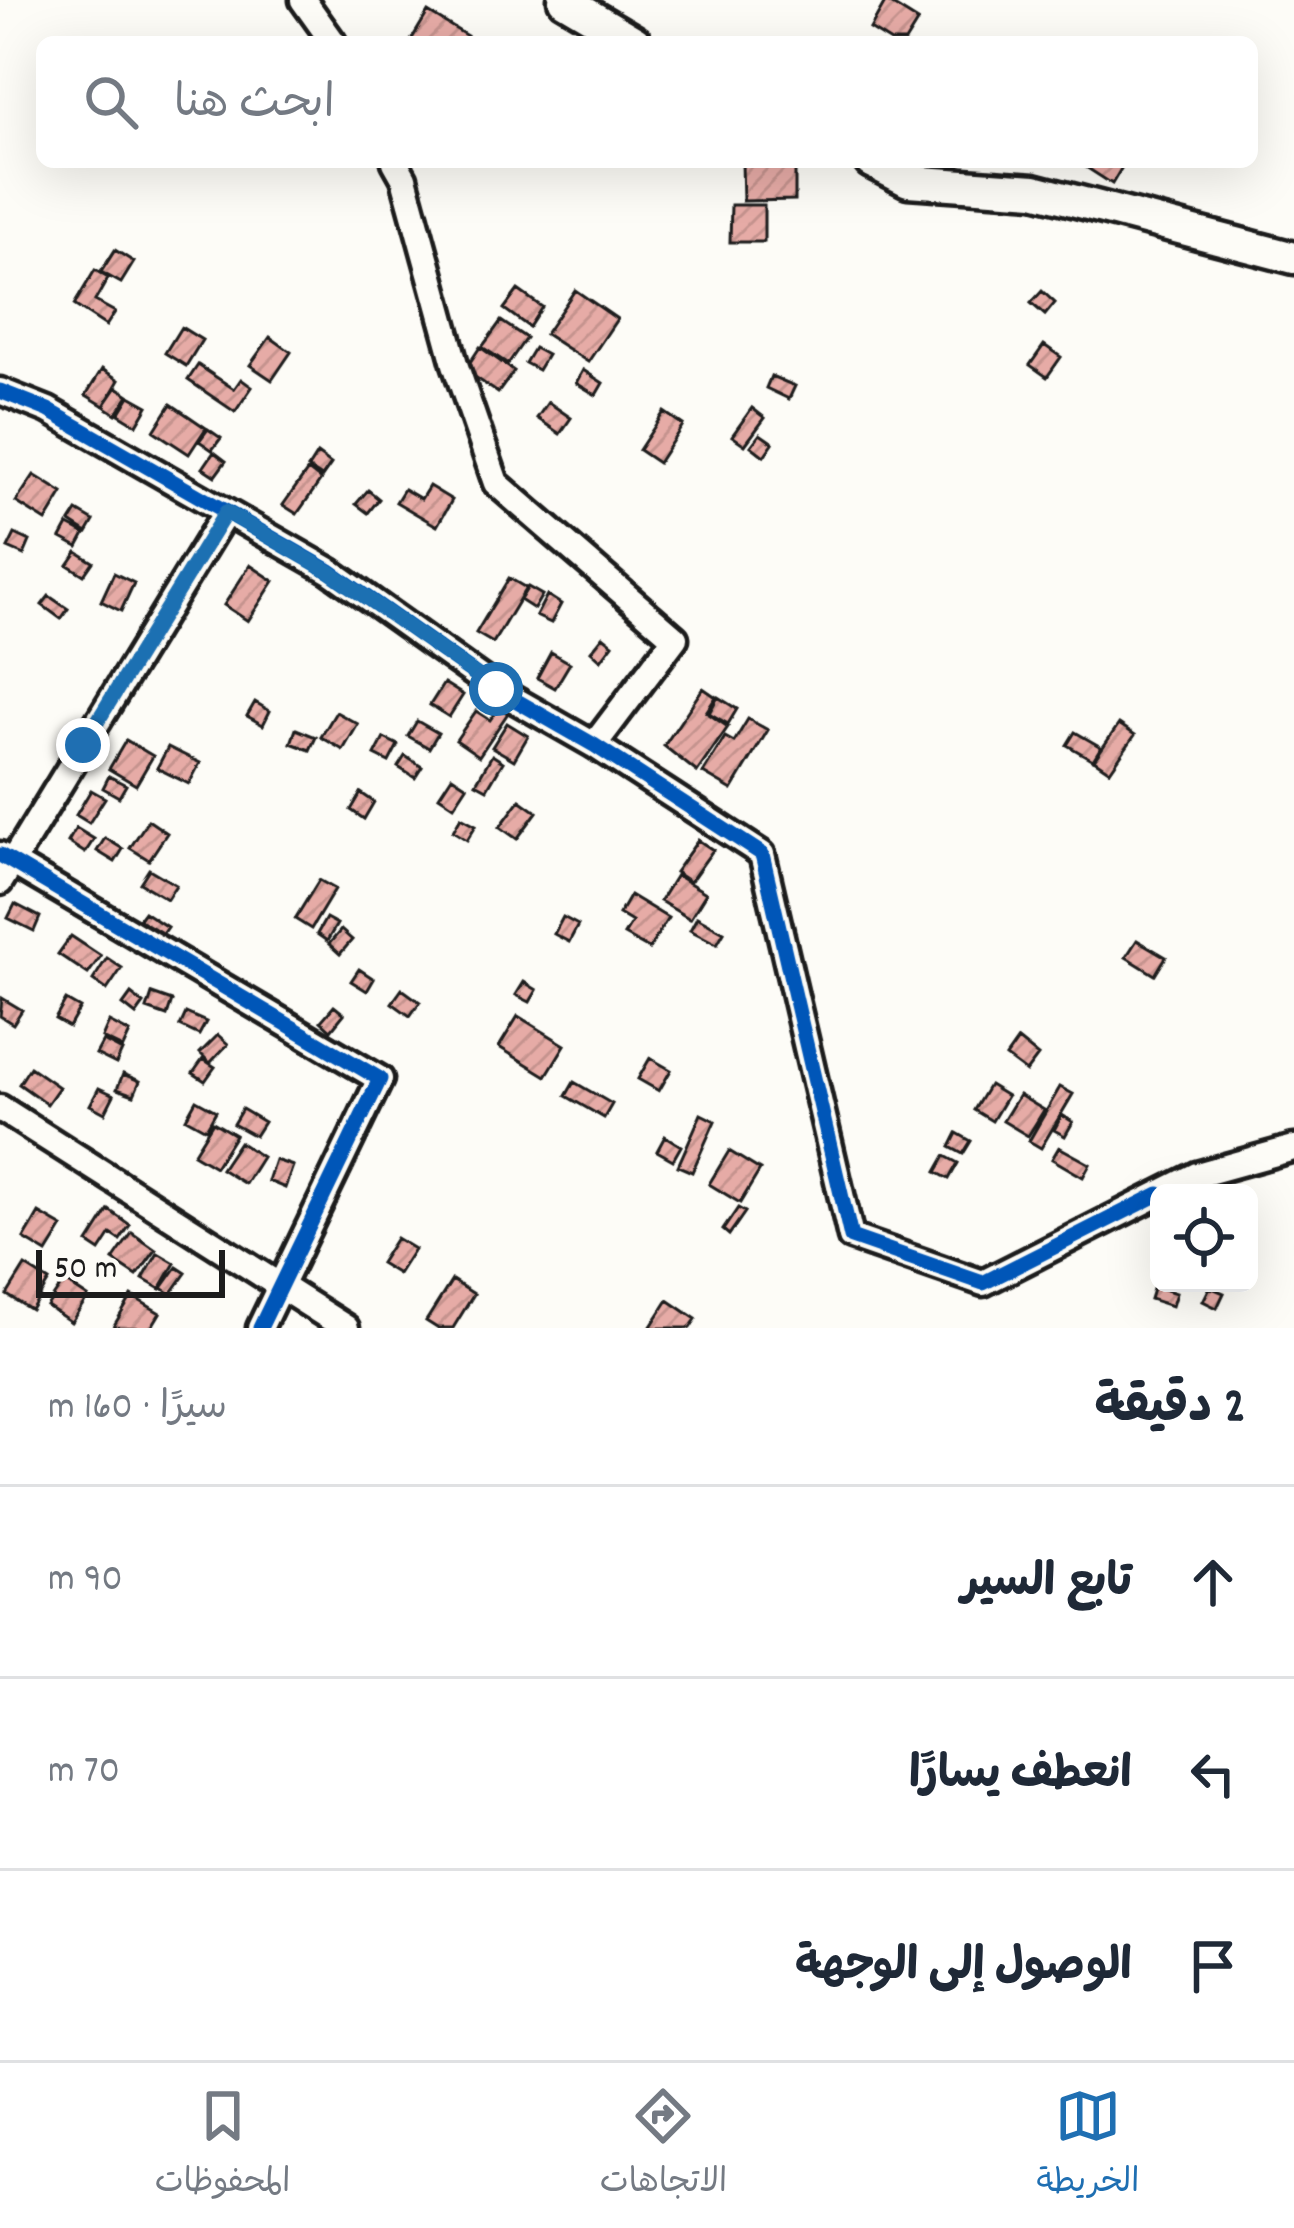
<!DOCTYPE html>
<html lang="ar">
<meta charset="utf-8">
<style>
:root{--surface:#fff;--page:#f2f2f3;--text:#1f2937;--muted:#747a83;--line:#e0e1e3;--accent:#1f6fb2}
body{margin:0;font-family:Dekko,"Playpen Sans Arabic",sans-serif;background:var(--page);color:var(--text);direction:rtl}
.controls{position:absolute;right:36px;bottom:36px;display:grid;overflow:hidden;border-radius:18px;box-shadow:0 12px 48px #0002}
.controls button{width:108px;height:108px;display:grid;place-items:center;padding:0;border:0;border-bottom:3px solid var(--line);background:var(--surface);color:var(--text);font:60px sans-serif}
.scale{position:absolute;left:36px;bottom:30px;width:189px;box-sizing:border-box;padding-left:12px;border:6px solid #1c1c1c;border-top:0;font-size:33px;line-height:42px;white-space:nowrap;color:#1c1c1c;-webkit-text-stroke:9px #fdfcf7;paint-order:stroke}
.stop{position:absolute;width:36px;height:36px;margin:-27px;border:9px solid #1f6fb2;border-radius:50%;background:#fff}
.stop.end{background:#1f6fb2;border-color:#fff;box-shadow:0 3px 12px #0008}
.list{margin:0;padding:0;list-style:none}
h2{display:flex;justify-content:space-between;align-items:center;height:156px;margin:0;padding:0 48px;font-size:51px}
h2 small{font-size:39px;font-weight:400;color:var(--muted)}
.list li{display:grid;grid-template-columns:78px 1fr auto;gap:36px;align-items:center;box-sizing:border-box;height:192px;padding:0 48px;border-top:3px solid var(--line)}
.list b{display:block;font-size:45px;white-space:nowrap}
.list em{font-size:39px;font-style:normal;color:var(--muted)}
.icon{flex:none;width:66px;height:66px;fill:none;stroke:currentColor;stroke-width:2;stroke-linecap:round;stroke-linejoin:round}
.map{position:relative;flex:none;width:1294px;height:1328px;overflow:hidden;direction:ltr}
.search{position:absolute;background:var(--surface);box-shadow:0 12px 48px #0002;left:36px;right:36px;top:36px;height:132px;display:flex;align-items:center;gap:30px;box-sizing:border-box;padding:0 42px;border-radius:18px;color:var(--muted);font-size:45px}
.sheet{height:732px;background:var(--surface)}
nav{display:flex;justify-content:space-around;align-items:center;box-sizing:border-box;height:168px;border-top:3px solid var(--line);background:var(--surface);font-size:33px;color:var(--muted)}
nav a{display:grid;justify-items:center;gap:6px}
nav .on{color:var(--accent)}
.map>svg:first-child{display:block}
.building{fill:url(#building-hatch);stroke:#1c1c1c;stroke-width:3}
.lines{fill:none;stroke-linecap:round;stroke-linejoin:round}
.minor-casing{stroke:#1c1c1c;stroke-width:33}
.tertiary-casing{stroke:#1c1c1c;stroke-width:39}
.minor{stroke:#fdfcf7;stroke-width:24}
.tertiary{stroke:#fdfcf7;stroke-width:30}
.cycleway-casing{stroke:#fdfcf7;stroke-width:22}
.cycleway{stroke:#0057b8;stroke-width:15}
.route{stroke:#1f6fb2;stroke-width:15}
</style>
<div class="map">
<svg width="1294" height="1328" viewBox="0 0 1294 1328">
<defs>
<pattern id="building-hatch" width="6" height="6" patternUnits="userSpaceOnUse" patternTransform="scale(3)"><rect width="6" height="6" fill="#e6aba6"/><path d="M-1 1l2-2M0 6l6-6M5 7l2-2" fill="none" stroke="#c5938e"/></pattern>
</defs>
<rect width="100%" height="100%" fill="#fdfcf7"/>
<filter id="ink" filterUnits="userSpaceOnUse"><feTurbulence type="fractalNoise" baseFrequency=".00833" numOctaves="2"/><feDisplacementMap in="SourceGraphic" scale="24" xChannelSelector="R" yChannelSelector="G"/><feConvolveMatrix kernelMatrix="1 2 1 2 8 2 1 2 1" color-interpolation-filters="sRGB"/></filter>
<g filter="url(#ink)">
<!-- building -->
<path class="building" d="M886,1L918,21L905,42H891L870,29Z
M428,12L467,36L464,42H410Z
M742,162H795V200L743,201Z
M1078,162H1125L1112,184Z
M731,205H764V242H730Z
M115,250L134,262L121,283L101,272Z
M95,270L108,278L95,301L115,312L106,326L74,305Z
M518,290L542,307L529,327L504,309Z
M575,290L617,319L588,362L545,334Z
M1042,291L1055,303L1045,315L1031,303Z
M501,321L526,338L508,364L482,347Z
M181,327L202,340L186,366L165,353Z
M270,337L291,352L272,380L250,365Z
M1044,345L1061,357L1047,377L1030,365Z
M480,347L514,371L498,393L465,370Z
M534,348L547,355L538,370L525,363Z
M198,365L234,389L241,379L252,387L235,412L188,380Z
M102,369L119,380L104,406L86,395Z
M583,370L603,383L596,395L576,383Z
M771,376L795,386L789,399L766,388Z
M117,387L129,395L116,414L104,406Z
M130,396L148,406L137,425L119,414Z
M548,402L571,418L560,434L537,418Z
M171,404L206,428L189,454L154,431Z
M752,408L765,418L745,445L732,436Z
M664,412L683,425L658,463L639,450Z
M208,429L221,438L212,450L199,441Z
M760,434L773,443L764,456L751,446Z
M214,452L226,461L215,476L203,468Z
M317,454L331,464L322,477L308,468Z
M308,470L321,480L297,514L283,505Z
M34,475L63,493L46,521L16,502Z
M429,486L452,500L437,526L396,502L404,489L421,499Z
M368,490L379,499L368,513L356,504Z
M77,511L94,521L87,533L70,522Z
M68,525L85,534L78,547L61,538Z
M15,534L30,541L24,555L8,548Z
M77,552L93,562L84,575L68,565Z
M250,565L274,581L248,621L224,605Z
M114,573L134,583L121,611L101,601Z
M509,578L526,588L493,643L476,633Z
M528,587L542,595L534,609L520,600Z
M547,595L561,604L551,623L536,616Z
M49,596L68,609L61,619L42,605Z
M603,636L613,644L601,660L591,651Z
M551,652L570,663L555,688L537,678Z
M444,683L463,695L449,717L430,705Z
M703,688L716,697L706,712L728,727L697,772L664,746Z
M718,697L737,709L728,724L709,713Z
M255,702L270,711L263,725L247,716Z
M499,707L508,713L479,756L456,740L476,711L490,720Z
M336,712L358,724L343,750L321,737Z
M748,719L768,730L732,790L703,773L725,737L734,742Z
M417,721L438,733L429,748L408,736Z
M507,723L528,736L514,760L492,747Z
M1119,724L1135,735L1110,771L1094,760Z
M296,729L316,737L310,750L291,743Z
M1075,732L1101,747L1093,760L1067,745Z
M384,738L398,745L389,762L375,755Z
M126,740L153,756L136,785L109,769Z
M168,747L200,763L189,784L157,768Z
M492,755L503,762L487,789L476,783Z
M405,756L422,767L415,778L398,767Z
M109,776L126,785L119,797L103,788Z
M452,776L467,786L454,806L439,796Z
M91,790L105,798L89,823L76,815Z
M361,793L374,802L364,819L351,810Z
M520,800L537,812L517,839L500,827Z
M461,817L476,825L467,840L453,831Z
M148,820L167,833L149,860L130,848Z
M76,828L94,839L85,853L68,842Z
M105,838L123,849L115,862L97,851Z
M698,840L713,850L690,882L675,872Z
M149,869L176,885L167,899L140,883Z
M676,875L706,893L690,919L660,901Z
M319,880L335,889L311,929L295,919Z
M630,895L668,918L649,949L624,935L632,922L619,914Z
M15,904L40,917L34,931L8,918Z
M144,912L167,927L158,940L135,924Z
M563,917L578,925L569,942L554,934Z
M697,917L724,932L717,944L690,930Z
M326,918L337,924L327,941L317,934Z
M341,930L352,940L340,954L329,944Z
M71,936L101,956L88,974L58,954Z
M1137,940L1166,957L1155,975L1126,957Z
M107,958L122,968L107,990L93,980Z
M359,969L374,979L367,991L351,981Z
M524,982L537,990L530,1002L516,995Z
M402,989L420,1002L410,1016L392,1003Z
M131,994L144,1004L136,1015L123,1005Z
M152,994L172,1001L167,1016L147,1009Z
M2,998L22,1010L13,1024L0,1016Z
M66,1000L80,1008L69,1027L55,1019Z
M334,1006L344,1014L331,1030L321,1021Z
M186,1013L206,1022L199,1035L180,1026Z
M518,1016L565,1045L546,1076L499,1047Z
M109,1022L130,1033L123,1048L102,1038Z
M218,1035L228,1044L210,1063L200,1053Z
M1018,1040L1038,1056L1026,1072L1006,1057Z
M103,1041L122,1051L116,1064L96,1054Z
M650,1058L671,1070L659,1091L638,1079Z
M203,1059L215,1067L205,1081L193,1073Z
M30,1067L59,1087L47,1104L19,1084Z
M123,1074L140,1081L134,1095L117,1089Z
M574,1082L612,1104L604,1118L566,1096Z
M989,1085L1007,1096L992,1121L974,1110Z
M1060,1087L1073,1094L1041,1148L1029,1141Z
M99,1088L114,1095L105,1113L90,1105Z
M1019,1095L1044,1110L1028,1136L1003,1121Z
M196,1100L216,1111L206,1129L186,1118Z
M242,1109L264,1122L255,1136L233,1124Z
M701,1114L715,1121L692,1172L678,1166Z
M1062,1115L1073,1122L1065,1136L1054,1130Z
M213,1122L235,1135L215,1167L193,1154Z
M957,1133L971,1141L963,1154L950,1147Z
M665,1136L681,1146L673,1160L657,1151Z
M239,1142L262,1157L245,1184L221,1169Z
M1059,1147L1090,1164L1083,1177L1052,1159Z
M729,1151L760,1170L740,1203L709,1184Z
M945,1156L958,1163L949,1179L936,1172Z
M275,1160L293,1166L285,1188L268,1181Z
M738,1208L745,1212L729,1235L723,1230Z
M109,1210L130,1225L120,1240L111,1234L100,1251L88,1243Z
M39,1213L63,1227L47,1253L24,1239Z
M132,1233L156,1250L137,1276L113,1260Z
M396,1238L414,1249L398,1274L380,1263Z
M158,1253L175,1263L160,1289L143,1279Z
M25,1266L49,1281L31,1310L7,1295Z
M177,1267L186,1273L171,1294L162,1288Z
M452,1280L474,1294L453,1328H437L426,1321Z
M64,1281L88,1297L71,1322L47,1306Z
M1154,1286L1176,1293L1172,1306L1150,1299Z
M1210,1287L1224,1293L1217,1308L1203,1301Z
M132,1296L160,1313L151,1328L113,1327Z
M668,1300L696,1319L690,1328H650Z"/>
<g class="lines">
<!-- minor casing -->
<g class="minor-casing">
<path id="minor" d="M303,0L333,42
M395,162L404,178L455,364L496,483L675,638L594,745
M0,391L48,410L330,571L496,689L594,745L762,854L851,1237L983,1283L1159,1194
M0,855L380,1079L260,1328
M0,882L226,512
M0,1108L346,1328
M1161,1193L1197,1175L1294,1148"/>
</g>
<!-- tertiary casing -->
<g class="tertiary-casing">
<path id="tertiary" d="M564,0L635,42
M871,162L908,181L1034,190L1294,258"/>
</g>
<!-- minor -->
<use href="#minor" class="minor"/>
<!-- tertiary -->
<use href="#tertiary" class="tertiary"/>
<!-- cycleway casing -->
<g class="cycleway-casing">
<path id="cycleway" d="M0,391L48,410L330,571L496,689L594,745L762,854L851,1237L983,1283L1159,1194
M0,855L380,1079L260,1328"/>
</g>
<!-- cycleway -->
<use href="#cycleway" class="cycleway"/>
</g>
</g>
<g class="lines" filter="url(#ink)">
<!-- route -->
<path class="route" d="M83,745L226,512L330,572L496,689"/>
</g>
</svg>
<div class="controls">
<button><svg class="icon" aria-label="locate" viewBox="0 0 24 24"><circle cx="12" cy="12" r="6"/><path d="M12 2v4M12 18v4M2 12h4M18 12h4"/></svg></button>
</div>
<div class="scale">50 m</div>
<div class="stop" style="left:496px;top:689px"></div>
<div class="stop end" style="left:83px;top:745px"></div>
<div class="search"><svg class="icon" aria-label="search" viewBox="0 0 24 24"><circle cx="10" cy="10" r="6"/><path d="M15 15l6 6"/></svg>ابحث هنا</div>
</div>
<section class="sheet">
<h2>2 دقيقة<small>سيرًا · 160 m</small></h2>
<ul class="list">
<li><svg class="icon" aria-label="ahead" viewBox="0 0 24 24"><path d="M12 20V5M6 11l6-6 6 6"/></svg><div><b>تابع السير</b></div><em>90 m</em></li>
<li><svg class="icon" aria-label="left" viewBox="0 0 24 24"><path d="M17 20v-9H6M10 6l-5 5 5 5"/></svg><div><b>انعطف يسارًا</b></div><em>70 m</em></li>
<li><svg class="icon" aria-label="arrive" viewBox="0 0 24 24"><path d="M6 21V4h12l-3 4 3 4H6"/></svg><div><b>الوصول إلى الوجهة</b></div></li>
</ul>
</section>
<nav>
<a class="on"><svg class="icon" aria-label="map" viewBox="0 0 24 24"><path d="M3 6l6-2 6 2 6-2v14l-6 2-6-2-6 2zM9 4v14M15 6v14"/></svg>الخريطة</a>
<a><svg class="icon" aria-label="directions" viewBox="0 0 24 24"><path d="M12 3l9 9-9 9-9-9zM9 14v-3h6M13 9l2 2-2 2"/></svg>الاتجاهات</a>
<a><svg class="icon" aria-label="saved" viewBox="0 0 24 24"><path d="M7 4h10v16l-5-4-5 4z"/></svg>المحفوظات</a>
</nav>
